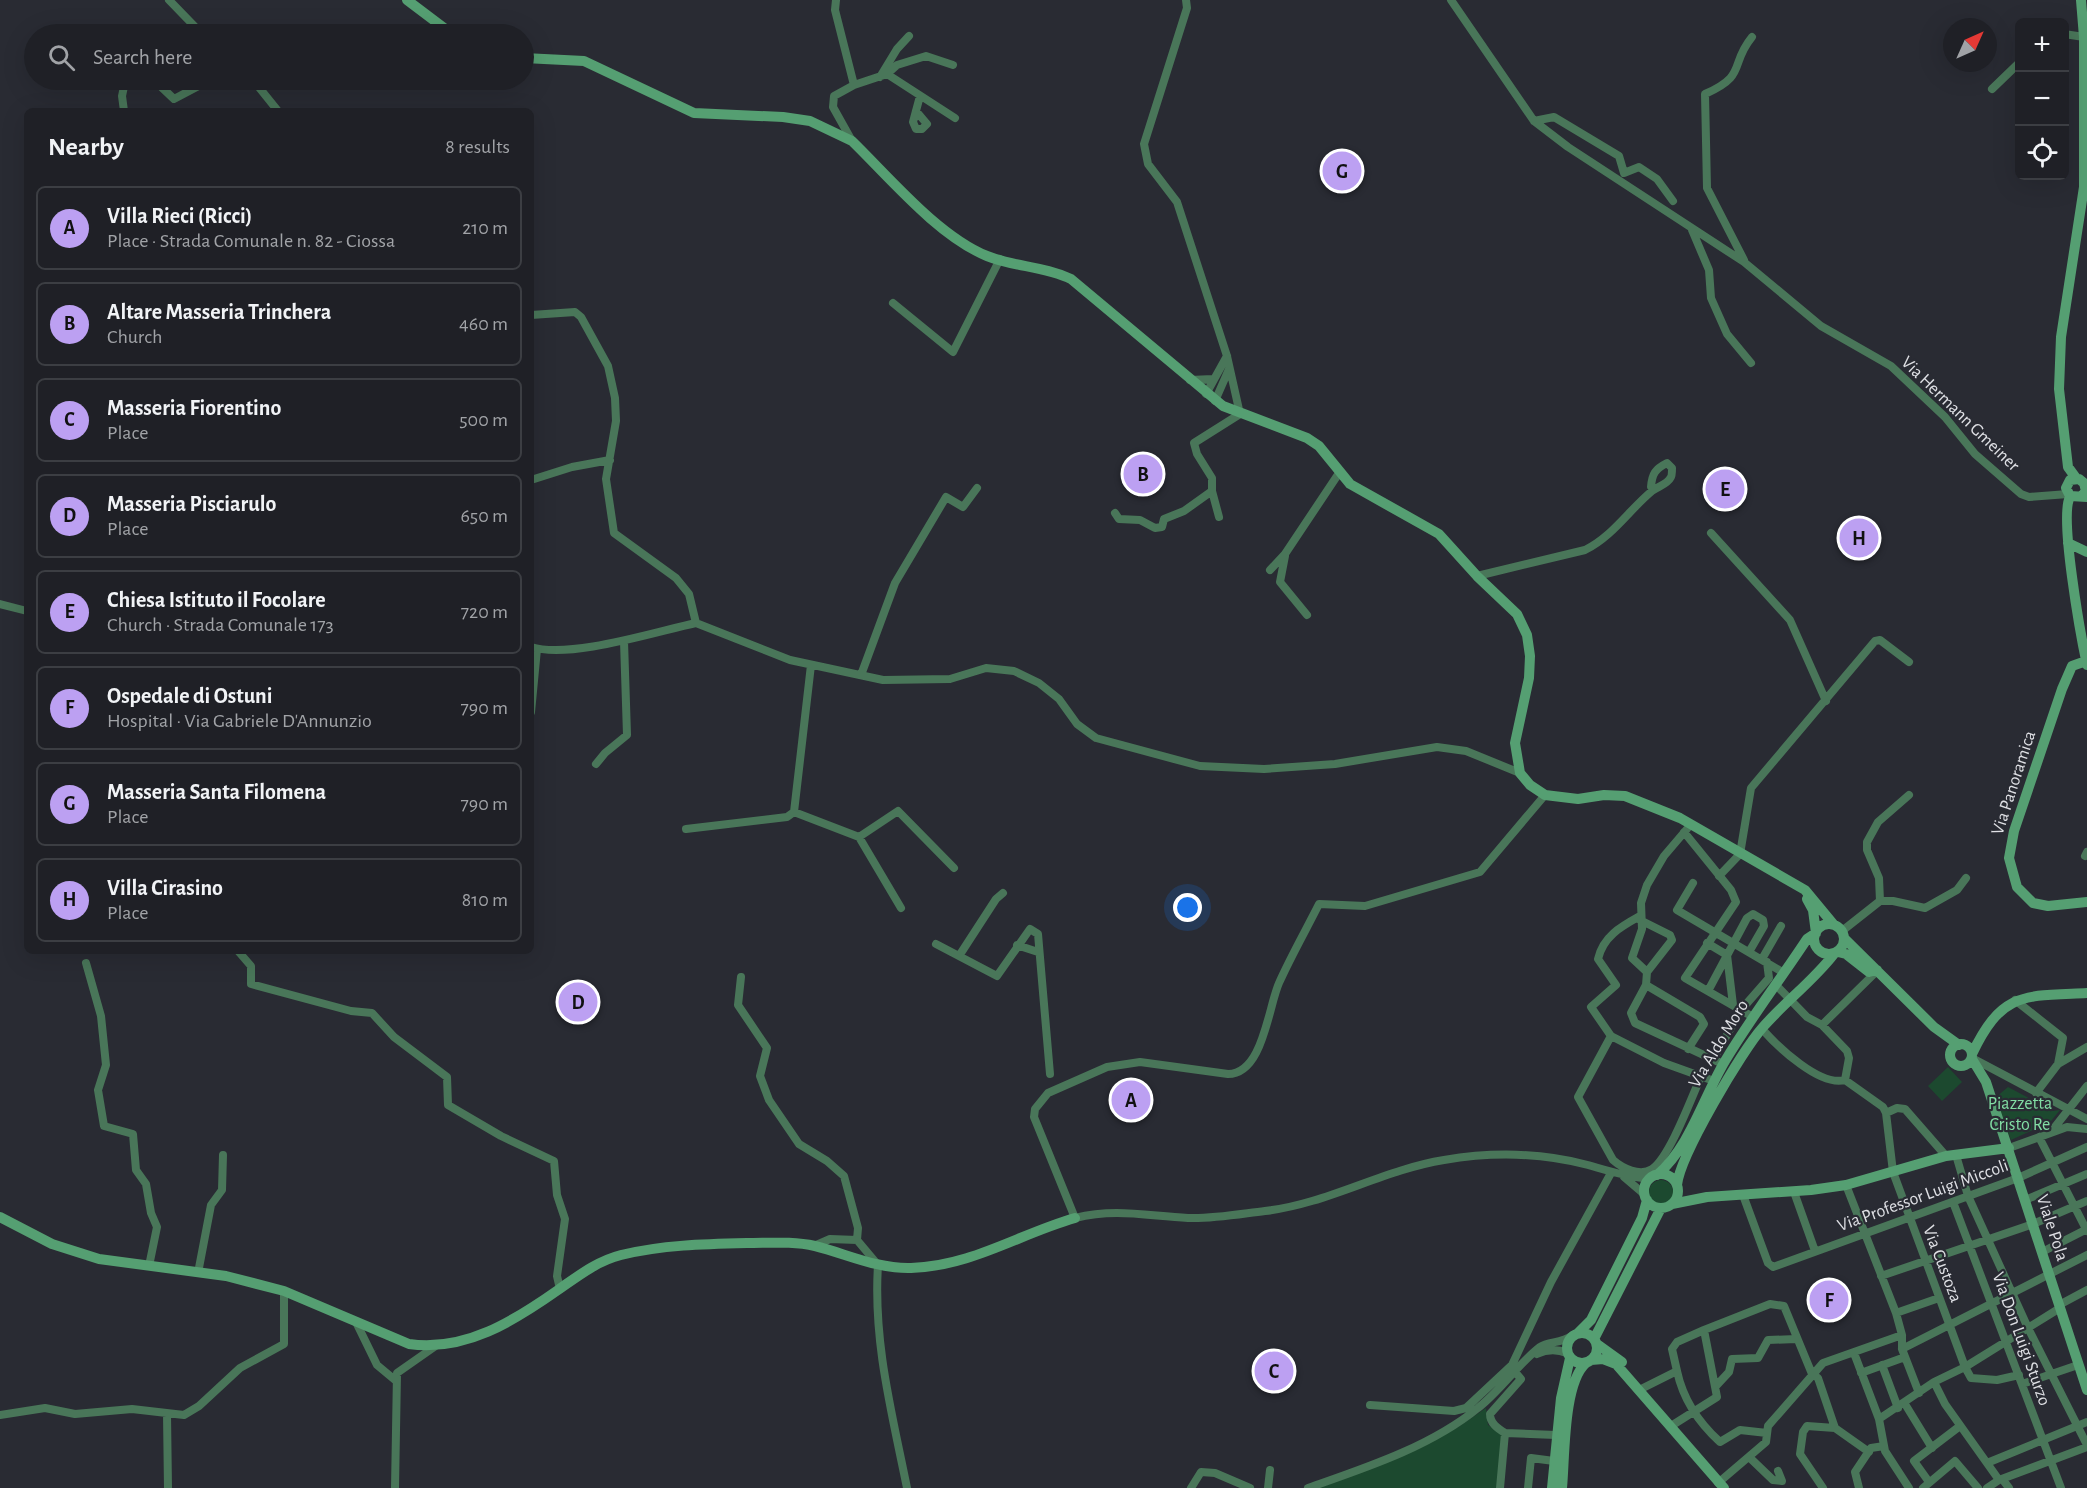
<!DOCTYPE html>
<meta charset="utf-8">
<style>
:root{--surface:#1f2026;--page:#27282e;--text:#f1f3f6;--muted:#a1a3a7;--line:#3c3e43;--accent:#bca0f2}
body{margin:0;font-family:"Alegreya Sans",sans-serif;background:var(--page);color:var(--text)}
.controls{position:absolute;right:18px;top:18px;display:grid;overflow:hidden;border-radius:9px;box-shadow:0 6px 24px #0002}
.controls button{width:54px;height:54px;display:grid;place-items:center;padding:0;border:0;border-bottom:2px solid var(--line);background:var(--surface);color:var(--text);font:30px sans-serif}
.compass{position:absolute;left:1943px;top:18px;width:54px;height:54px;border-radius:50%;background:var(--surface);box-shadow:0 6px 24px #0002;rotate:45deg}
.you{position:absolute;left:1188px;top:908px;width:21px;height:21px;margin:-15px;border:4px solid #fff;border-radius:50%;background:#1a73e8;box-shadow:0 0 0 9px #1a73e833}
.badge{display:grid;place-items:center;width:39px;height:39px;border-radius:50%;background:var(--accent);color:#111;font-size:20px;font-weight:700}
.pin{position:absolute;translate:-50% -50%;border:3px solid #fff;box-shadow:0 2px 6px #0006}
.list{margin:0;padding:0;list-style:none}
h2{display:flex;justify-content:space-between;align-items:center;height:78px;margin:0;padding:0 24px;font-size:26px}
h2 small{font-size:20px;font-weight:400;color:var(--muted)}
.list li{display:grid;grid-template-columns:39px 1fr auto;gap:18px;align-items:center;box-sizing:border-box;height:84px;margin:0 12px 12px;padding:0 12px;border:2px solid var(--line);border-radius:9px}
.list b{display:block;font-size:22px;white-space:nowrap}
.list p{margin:0;font-size:20px;white-space:nowrap;color:var(--muted)}
.list em{font-size:20px;font-style:normal;color:var(--muted)}
.icon{flex:none;width:33px;height:33px;fill:none;stroke:currentColor;stroke-width:2;stroke-linecap:round;stroke-linejoin:round}
.map{position:relative;flex:none;width:2087px;height:1488px;overflow:hidden}
.search{position:absolute;background:var(--surface);box-shadow:0 6px 24px #0002;left:24px;top:24px;width:510px;height:66px;display:flex;align-items:center;gap:15px;box-sizing:border-box;padding:0 21px;border-radius:33px;color:var(--muted);font-size:22px}
.panel{position:absolute;background:var(--surface);box-shadow:0 6px 24px #0002;left:24px;top:108px;width:510px;height:846px;border-radius:9px}
.map>svg:first-child{display:block}
.green{fill:#1c492f}
.lines{fill:none;stroke-linecap:round;stroke-linejoin:round}
.street{stroke:#497659;stroke-width:8}
.secondary{stroke:#559f72;stroke-width:10}
.labels{text-anchor:middle;dominant-baseline:central;stroke-width:4.5;stroke-linejoin:round;paint-order:stroke}
.street-label{font-size:18px;fill:#dfe0e5;stroke:#292b33}
.park-label{font-size:18px;fill:#82dda4;stroke:#292b33}
</style>
<div class="map">
<svg width="2087" height="1488" viewBox="0 0 2087 1488">
<rect width="100%" height="100%" fill="#292b33"/>
<!-- green -->
<path class="green" d="M1948,1067L1962,1082L1942,1101L1928,1086Z
M2008,1087L2053,1111L2060,1110L2047,1126L2044,1125L2011,1140L1995,1098Z
M1649 1192a12 12 0 1 1 24 0a12 12 0 1 1-24 0Z
M1486,1408L1488,1425L1502,1434L1497,1488H1316L1458,1427Z"/>
<g class="lines">
<!-- street -->
<path class="street" d="M169,0L202,34
M836,0L835,10L854,85L834,96L833,107L852,141
M1186,0L1187,8L1144,144L1148,164L1177,202L1227,356L1240,414L1194,443L1197,454L1212,478V491L1219,517
M1451,0L1534,121L1568,147L1744,262L1821,326L1891,366L1945,417L1975,454L2021,494L2029,497L2068,494
M2064,34L2084,37
M887,74L955,118
M880,77L897,49L909,36
M154,80L174,99L210,80
M253,80L278,111
M854,85L887,74L897,65L926,56L953,65
M1992,89L2020,62
M124,111L122,96L125,82L135,80
M916,111L927,124L922,129H916L913,122L920,96
M1534,121L1554,117L1619,156L1624,173L1639,167L1657,179L1673,201
M1692,230L1709,270L1711,298L1727,334L1751,363
M1744,260L1707,188L1705,94C1748,75 1729,65 1752,37
M893,303L953,352L1000,259
M531,315L575,312L581,317L608,366L615,398L616,421L606,479L614,533L676,578L689,594L696,623L790,660L883,680L950,679L986,668L1014,671L1039,683L1059,699L1077,724L1096,738L1200,766L1264,769L1335,764L1437,747L1466,751L1520,773
M1190,380L1213,379
M1206,394L1227,356
M1215,401L1229,369
M531,480L572,467L610,460
M1115,513L1119,519L1140,520L1155,528L1162,527L1164,519L1184,511L1212,491
M1711,533L1790,620L1826,701
M1285,556L1280,582L1307,615
M1270,570L1285,554L1339,473
M1477,576L1585,550C1613,536 1628,511 1652,491C1658,486 1667,485 1671,477C1672,476 1672,470 1672,468L1667,463C1655,469 1652,474 1651,487L1654,489
M0,604L27,611
M531,647C571,659 654,632 696,623
M861,675L895,583L946,497L963,507L977,488
M531,712L537,649
M596,764L605,753L627,735L624,641
M1545,795L1480,872L1365,906L1319,904C1306,930 1291,956 1279,983C1268,1008 1263,1074 1228,1074L1140,1062L1107,1067L1048,1093L1035,1109L1034,1117L1075,1218C1116,1208 1147,1216 1188,1218C1213,1219 1240,1214 1265,1211C1327,1204 1382,1170 1444,1160C1491,1152 1542,1153 1588,1165C1609,1171 1627,1177 1650,1179
M794,812L859,837L901,908
M686,829L787,817L794,812L811,665
M1684,832L1731,890L1736,902L1685,978L1753,1017
M859,837L898,811L954,868
M2085,856L2087,852
M1719,876L1740,854L1751,788L1875,641L1880,640L1909,662
M1693,883L1677,910L1784,973
M1880,901L1879,878L1867,850V842L1878,822L1909,795
M1880,901H1893L1925,908L1957,890L1966,878
M1640,916C1622,926 1603,936 1598,959L1616,985L1591,1007L1611,1036L1664,1063L1714,1081
M1640,920L1670,935L1672,940L1647,972
M1842,931L1880,901
M1707,943L1727,955L1733,1005
M936,944L997,976L1030,929L1038,934L1050,1074
M1017,945L1038,952
M238,951L251,966V984L351,1011L372,1013L394,1037L447,1077L448,1105L501,1136L554,1161L557,1195L565,1219L557,1276L560,1289
M959,956L996,899L1003,893
M1762,959L1781,926
M86,963L101,1016L106,1065L98,1090L104,1126L133,1134L136,1170L146,1184L151,1213L157,1227L149,1266
M1647,972L1632,958L1642,929L1641,903L1647,885L1664,856L1687,829
M1647,972L1646,985L1631,1013L1635,1023L1723,1064
M741,977L738,1005L767,1048L760,1076L769,1100L799,1144L827,1161L844,1176L858,1228L857,1240L878,1265C873,1342 892,1413 907,1488
M1646,985L1700,1017L1704,1024L1688,1049
M1776,985L1807,1017L1822,1025L1847,1051L1849,1058L1845,1080
M1708,991L1747,918L1753,914L1763,920L1764,926L1749,952
M2015,1000L2063,1038L2058,1064
M1822,1025L1876,972
M1762,1029C1778,1047 1820,1087 1845,1080L1883,1107L1886,1113L1893,1172L1965,1367L1971,1378L1997,1380L2019,1375
M1611,1036L1578,1097L1613,1160C1622,1168 1640,1177 1652,1169C1670,1157 1692,1096 1702,1074
M1714,1058L1741,1010L1769,978L1767,962
M1972,1058L2087,1119
M2036,1093L2058,1064L2087,1047
M1886,1113L1897,1108L1905,1109L1946,1156
M2051,1132L2087,1086
M2039,1137L2087,1231
M2009,1148L2067,1127L2087,1129
M1956,1155L1968,1196L2028,1328L2087,1445
M1624,1177L1644,1194
M1846,1185L1896,1313L1902,1335V1349L1919,1393
M1794,1192L1815,1251
M1743,1195L1768,1263L1773,1267L2018,1178L2087,1147
M2025,1200L2087,1174
M1953,1202L2061,1488
M814,1246L830,1239L857,1240
M2042,1252L2087,1229
M198,1273L211,1205L222,1190L223,1155
M1881,1276L2033,1224L2087,1201
M2059,1305L2087,1290
M1896,1313L1939,1298
M356,1322L377,1365L395,1380
M1902,1349L2087,1255
M1854,1353L1879,1419L1885,1451L1909,1488
M1537,1354C1547,1349 1557,1349 1567,1353
M1882,1365L1898,1408
M1677,1371C1683,1399 1699,1423 1720,1442L1740,1430L1767,1433
M1861,1373L1905,1357
M1934,1382L1945,1404L1999,1480
M2022,1384L2078,1365
M1716,1386L1729,1372L1732,1359L1758,1358L1768,1340L1796,1339
M1639,1390L1677,1371L1672,1349L1677,1342L1704,1330
M1905,1404L1932,1448
M1370,1405L1454,1411L1466,1408L1512,1365L1551,1282L1611,1173
M167,1414L168,1488
M0,1415L45,1408L75,1414L132,1409L184,1415L199,1406L240,1368L284,1344V1291
M1879,1419L1934,1382L1965,1367L2060,1308
M1671,1426L1717,1397L1704,1330L1770,1304L1784,1306L1812,1374L1818,1378L1835,1428L1869,1452
M1505,1433C1497,1428 1490,1423 1490,1414L1521,1379L1516,1373
M1505,1433L1556,1435
M1749,1457L1773,1480L1782,1481L1778,1471
M1987,1463L2087,1422
M2003,1480L2009,1488
M1929,1482L1914,1461L1960,1426
M1718,1483L1766,1442L1768,1426L1823,1363L1902,1335
M395,1488L397,1373L437,1345
M1191,1488L1201,1472L1215,1473L1250,1488
M1268,1488L1270,1470
M1308,1488C1365,1468 1430,1447 1478,1408C1500,1391 1519,1363 1540,1347C1549,1340 1560,1345 1573,1335
M1500,1488L1505,1433
M1528,1488L1531,1458L1554,1461
M1823,1488L1800,1454L1803,1432L1807,1426L1835,1428
M1859,1488L1855,1472L1871,1448L1884,1446
M1923,1488L1955,1461L1978,1488
M1987,1488L1999,1480L2087,1447"/>
<!-- secondary -->
<path class="secondary" d="M407,0L452,34
M524,58L584,61L694,113L783,117L810,121L852,141C890,178 938,236 987,256C1014,267 1044,266 1071,279L1223,406L1307,438L1319,446L1350,484L1439,534L1477,576L1517,614L1527,635L1530,656L1529,678L1515,743L1520,773L1530,785L1545,795L1578,799L1604,795L1625,796L1680,818L1805,890L1834,925
M2076,478L2068,467L2059,389L2061,337L2084,187V37L2081,0
M2070,497C2059,516 2081,637 2087,665
M2081,497L2086,491L2084,483L2079,479L2070,480L2066,488L2070,496L2087,497
M2068,543L2087,552
M2086,661L2072,666L2062,689L2014,831L2009,858L2017,887L2033,903L2048,906L2087,902
M1814 939a15 15 0 1 1 30 0a15 15 0 1 1-30 0Z
M1845,939L1934,1027L1959,1045
M1838,952L1846,954L1869,972L1877,970
M1950 1055a11 11 0 1 1 22 0a11 11 0 1 1-22 0Z
M1972,1054C2002,991 2024,996 2087,993
M1972,1059L1986,1082L2087,1390
M1644 1191a17 17 0 1 1 34 0a17 17 0 1 1-34 0Z
M1657,1175C1690,1147 1703,1098 1725,1061C1750,1019 1780,980 1807,939L1816,933L1813,910L1807,899
M1677,1185C1680,1155 1742,1051 1763,1027C1786,1001 1814,980 1834,954
M1672,1204L1707,1197L1811,1190L1846,1185L1946,1156L2009,1148
M0,1217L52,1244L99,1259L226,1276L284,1291L409,1344C465,1352 514,1321 558,1290C578,1276 597,1261 621,1255C662,1245 704,1244 747,1243C770,1243 793,1241 815,1246C847,1254 877,1269 911,1268C972,1266 1019,1234 1075,1218
M1567 1348a15 15 0 1 1 30 0a15 15 0 1 1-30 0Z
M1578,1333L1591,1320L1642,1218L1647,1200
M1594,1339L1661,1208
M1597,1344L1622,1362
M1591,1360L1603,1359L1616,1364L1724,1488
M1552,1488L1561,1398L1570,1358
M1562,1488C1565,1457 1563,1383 1586,1363"/>
</g>
<g class="labels">
<!-- street labels -->
<g class="street-label">
<text transform="translate(1960 414) rotate(44)">Via Hermann Gmeiner</text>
<text transform="translate(2014 783) rotate(-72)">Via Panoramica</text>
<text transform="translate(1719 1044) rotate(-59)">Via Aldo Moro</text>
<text transform="translate(1923 1196) rotate(-20)">Via Professor Luigi Miccoli</text>
<text transform="translate(2052 1228) rotate(72)">Viale Pola</text>
<text transform="translate(1942 1264) rotate(69)">Via Custoza</text>
<text transform="translate(2021 1339) rotate(70)">Via Don Luigi Sturzo</text>
</g>
<!-- park labels -->
<g class="park-label">
<text x="2020" y="1104">Piazzetta<tspan x="2020" dy="21">Cristo Re</tspan></text>
</g>
</g>
</svg>
<div class="controls">
<button>+</button>
<button>−</button>
<button><svg class="icon" aria-label="locate" viewBox="0 0 24 24"><circle cx="12" cy="12" r="6"/><path d="M12 2v4M12 18v4M2 12h4M18 12h4"/></svg></button>
</div>
<svg class="compass" viewBox="-18 -18 36 36"><path d="M0-13l5 13h-10z" fill="#e53935"/><path d="M0 13l5-13h-10z" fill="#a1a3a7"/></svg>
<div class="you"></div>
<div class="pin badge" style="left:1131px;top:1100px">A</div>
<div class="pin badge" style="left:1143px;top:474px">B</div>
<div class="pin badge" style="left:1274px;top:1371px">C</div>
<div class="pin badge" style="left:578px;top:1002px">D</div>
<div class="pin badge" style="left:1725px;top:489px">E</div>
<div class="pin badge" style="left:1829px;top:1300px">F</div>
<div class="pin badge" style="left:1342px;top:171px">G</div>
<div class="pin badge" style="left:1859px;top:538px">H</div>
<div class="search"><svg class="icon" aria-label="search" viewBox="0 0 24 24"><circle cx="10" cy="10" r="6"/><path d="M15 15l6 6"/></svg>Search here</div>
<section class="panel">
<h2>Nearby<small>8 results</small></h2>
<ul class="list">
<li><span class="badge">A</span><div><b>Villa Rieci (Ricci)</b><p>Place · Strada Comunale n. 82 - Ciossa</p></div><em>210 m</em></li>
<li><span class="badge">B</span><div><b>Altare Masseria Trinchera</b><p>Church</p></div><em>460 m</em></li>
<li><span class="badge">C</span><div><b>Masseria Fiorentino</b><p>Place</p></div><em>500 m</em></li>
<li><span class="badge">D</span><div><b>Masseria Pisciarulo</b><p>Place</p></div><em>650 m</em></li>
<li><span class="badge">E</span><div><b>Chiesa Istituto il Focolare</b><p>Church · Strada Comunale 173</p></div><em>720 m</em></li>
<li><span class="badge">F</span><div><b>Ospedale di Ostuni</b><p>Hospital · Via Gabriele D'Annunzio</p></div><em>790 m</em></li>
<li><span class="badge">G</span><div><b>Masseria Santa Filomena</b><p>Place</p></div><em>790 m</em></li>
<li><span class="badge">H</span><div><b>Villa Cirasino</b><p>Place</p></div><em>810 m</em></li>
</ul>
</section>
</div>
